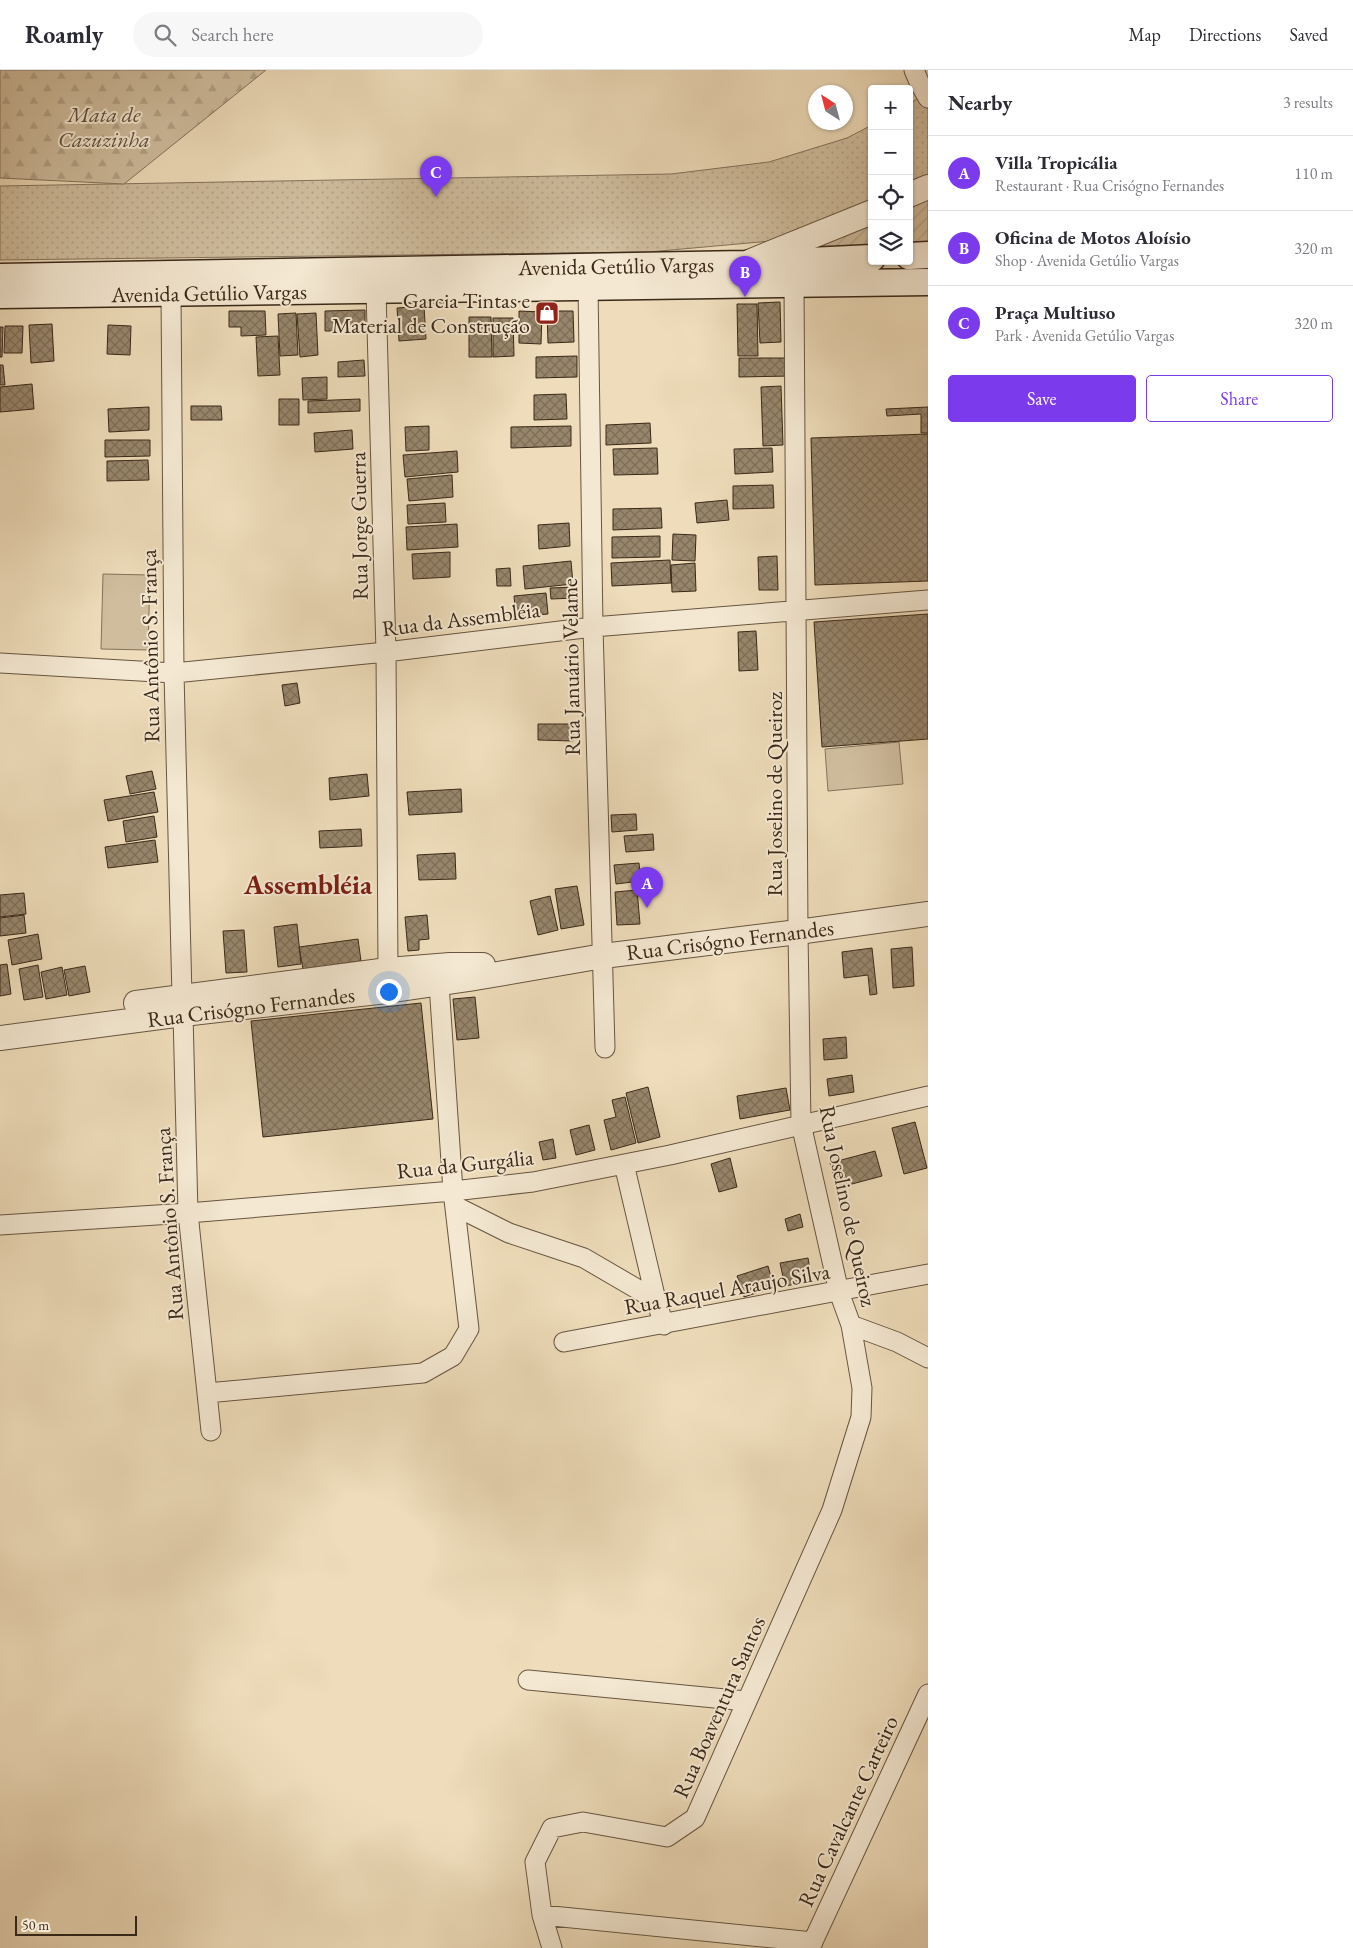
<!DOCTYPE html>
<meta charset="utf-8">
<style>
:root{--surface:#fff;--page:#f7f7f7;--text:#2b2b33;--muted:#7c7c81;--line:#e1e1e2;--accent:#7c3aed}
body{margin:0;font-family:"EB Garamond",serif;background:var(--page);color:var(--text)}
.controls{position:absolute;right:15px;top:15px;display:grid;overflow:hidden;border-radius:5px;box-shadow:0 1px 4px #0004}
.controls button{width:45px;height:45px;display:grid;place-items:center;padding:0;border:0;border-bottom:1px solid var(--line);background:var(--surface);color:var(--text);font:25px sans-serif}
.compass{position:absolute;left:808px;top:15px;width:45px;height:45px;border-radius:50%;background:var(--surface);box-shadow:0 1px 4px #0004;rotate:324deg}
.scale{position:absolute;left:15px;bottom:12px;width:122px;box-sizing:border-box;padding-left:5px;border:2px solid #3a2818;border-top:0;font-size:14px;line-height:18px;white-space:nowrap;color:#3a2818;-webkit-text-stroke:4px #f4e8d2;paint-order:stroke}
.you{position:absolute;left:388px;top:921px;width:18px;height:18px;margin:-12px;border:4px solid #fff;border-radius:50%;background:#1a73e8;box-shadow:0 0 0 8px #1a73e833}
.badge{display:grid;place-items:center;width:32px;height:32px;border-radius:50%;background:var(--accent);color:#fff;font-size:16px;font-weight:700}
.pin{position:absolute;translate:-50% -41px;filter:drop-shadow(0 1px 2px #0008)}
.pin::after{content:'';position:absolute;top:26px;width:18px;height:15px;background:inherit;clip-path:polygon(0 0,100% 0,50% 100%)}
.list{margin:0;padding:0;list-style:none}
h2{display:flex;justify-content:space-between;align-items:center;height:65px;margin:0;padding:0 20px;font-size:21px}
h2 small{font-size:16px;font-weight:400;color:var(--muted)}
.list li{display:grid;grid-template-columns:32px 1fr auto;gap:15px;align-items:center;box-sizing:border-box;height:75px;padding:0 20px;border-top:1px solid var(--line)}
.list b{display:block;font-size:19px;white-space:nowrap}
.list p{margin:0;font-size:16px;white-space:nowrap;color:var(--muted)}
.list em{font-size:16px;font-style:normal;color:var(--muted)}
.actions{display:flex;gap:10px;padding:15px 20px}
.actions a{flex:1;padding:11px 0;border:1px solid var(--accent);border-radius:5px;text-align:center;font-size:18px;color:var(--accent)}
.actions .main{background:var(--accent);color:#fff}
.icon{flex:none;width:28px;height:28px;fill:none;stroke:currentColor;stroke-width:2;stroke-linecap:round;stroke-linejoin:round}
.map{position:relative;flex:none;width:928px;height:1878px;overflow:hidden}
header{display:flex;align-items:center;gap:30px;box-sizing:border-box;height:70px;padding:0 25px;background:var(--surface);border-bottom:1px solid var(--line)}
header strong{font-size:24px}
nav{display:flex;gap:28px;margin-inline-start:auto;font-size:18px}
.search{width:350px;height:45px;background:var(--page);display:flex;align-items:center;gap:12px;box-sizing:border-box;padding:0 18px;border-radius:28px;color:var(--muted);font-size:19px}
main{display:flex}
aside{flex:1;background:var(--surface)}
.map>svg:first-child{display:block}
.grass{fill:url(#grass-dots);stroke:#84725b}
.forest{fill:url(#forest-firs);stroke:#84725b}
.garden{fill:url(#garden-furrows);stroke:#84725b}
.pitch{fill:#cfbd9e;stroke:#84725b}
.building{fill:url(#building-cross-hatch);stroke:#3a2818}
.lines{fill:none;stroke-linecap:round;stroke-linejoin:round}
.minor-casing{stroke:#675540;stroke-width:21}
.tertiary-casing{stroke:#675540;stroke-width:26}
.secondary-casing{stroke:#3a2818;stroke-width:29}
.minor{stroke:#f4e8d2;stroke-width:19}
.tertiary{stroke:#f4e8d2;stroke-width:24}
.secondary{stroke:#f4e8d2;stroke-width:26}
.labels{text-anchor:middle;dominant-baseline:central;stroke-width:4;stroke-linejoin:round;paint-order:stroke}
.park-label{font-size:22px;font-style:italic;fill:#5f4d3a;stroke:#f4e8d2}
.street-label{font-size:22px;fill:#3a2818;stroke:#f4e8d2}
.poi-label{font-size:22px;fill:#3a2818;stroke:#f4e8d2;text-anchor:end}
.district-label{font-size:28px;font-weight:bold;fill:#7a1f14;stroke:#f4e8d2}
</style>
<header>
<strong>Roamly</strong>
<div class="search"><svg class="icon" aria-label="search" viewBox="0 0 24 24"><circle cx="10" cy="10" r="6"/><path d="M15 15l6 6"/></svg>Search here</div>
<nav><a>Map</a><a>Directions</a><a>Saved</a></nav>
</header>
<main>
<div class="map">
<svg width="928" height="1878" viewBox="0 0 928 1878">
<defs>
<pattern id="grass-dots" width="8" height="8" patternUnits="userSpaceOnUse" patternTransform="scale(1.25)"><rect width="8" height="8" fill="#cfbd9e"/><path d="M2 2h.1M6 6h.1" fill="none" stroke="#b2a287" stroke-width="1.8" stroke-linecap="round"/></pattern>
<pattern id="forest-firs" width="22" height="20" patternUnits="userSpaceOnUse" patternTransform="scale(1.25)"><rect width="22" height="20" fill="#cfbd9e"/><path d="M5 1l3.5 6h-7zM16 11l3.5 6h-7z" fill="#b2a287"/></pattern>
<pattern id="garden-furrows" width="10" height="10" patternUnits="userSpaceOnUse" patternTransform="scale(1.25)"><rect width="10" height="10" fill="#cfbd9e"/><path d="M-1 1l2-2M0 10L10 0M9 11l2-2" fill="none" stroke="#b2a287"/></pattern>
<pattern id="building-cross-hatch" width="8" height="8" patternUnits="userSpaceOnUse" patternTransform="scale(1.25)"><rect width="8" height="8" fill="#98866c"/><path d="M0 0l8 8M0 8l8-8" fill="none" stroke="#7d6e58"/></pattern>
</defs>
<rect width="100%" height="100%" fill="#eedcba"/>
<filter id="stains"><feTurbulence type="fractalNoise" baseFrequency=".004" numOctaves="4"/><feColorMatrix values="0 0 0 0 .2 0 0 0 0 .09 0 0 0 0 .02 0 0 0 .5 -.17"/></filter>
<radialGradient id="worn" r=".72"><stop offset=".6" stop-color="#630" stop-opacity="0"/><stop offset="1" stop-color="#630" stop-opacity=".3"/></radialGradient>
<!-- grass -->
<path class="grass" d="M928,22V111L909,120V34Z
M872,55V138L771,171L649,182L0,190V116L671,104L769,92L847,68Z"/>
<!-- forest -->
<path class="forest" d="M0,0H266L124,114L0,108Z"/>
<!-- garden -->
<path class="garden" d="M928,130V177L909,178V136Z
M872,150V180L781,183Z"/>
<!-- pitch -->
<path class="pitch" d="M103,504L150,505L148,580L101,579Z
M899,672L903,714L828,721L825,679Z"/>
<!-- building -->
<path class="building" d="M780,232L781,272L760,273L758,233Z
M737,234H757L758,286H738Z
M424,236L426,269L399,271L397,238Z
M365,240V256L340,257V261H325V241Z
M229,241H265L266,265L241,266V257H229Z
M519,241L542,242L541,274L519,273Z
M547,241H573L574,272L548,273Z
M296,243L298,285L280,286L278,244Z
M316,243L318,285L300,287L297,244Z
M469,247H491L492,287H469Z
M493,248H513L514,286L493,287Z
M52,254L54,291L31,293L29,255Z
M108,255L131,256L130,285L107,284Z
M5,256H23L22,283H4Z
M0,257H3L2,287H0Z
M278,266L280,305L258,306L256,267Z
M577,286V307L536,308V287Z
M739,288H790L791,306L739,307Z
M364,290L365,306L338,307V292Z
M0,295H3L5,315H0Z
M327,307V329L303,330L302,308Z
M32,314L34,339L0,342V317Z
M781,316L783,375L763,376L761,317Z
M566,324L567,349L534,350V325Z
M279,329H299V355H279Z
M360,329V341L308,343V331Z
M191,336H221L222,350H191Z
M149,337V360L109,362L108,339Z
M928,337V363H921V344L887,346L886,339Z
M650,353L651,373L606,375V355Z
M429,356V380L406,381L405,357Z
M571,356V376L511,378V357Z
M352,360L353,379L315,382L314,363Z
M928,364V511L815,515L811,368Z
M105,370H150V386L105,387Z
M657,378L658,404L614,405L613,379Z
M772,378L773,402L735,404L734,379Z
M457,381L458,402L405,407L403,385Z
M148,390L149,410L107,411V391Z
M452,405L453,427L409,431L407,409Z
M773,415L774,438L733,439V416Z
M727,430L729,450L697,453L695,433Z
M445,433L446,452L408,454L407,435Z
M661,438L662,458L613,460V439Z
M569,453L570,476L539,479L538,455Z
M457,454L458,477L407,480L406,457Z
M673,464L696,465L695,491L672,490Z
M660,466V487L612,488V467Z
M450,482V507L413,509L412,484Z
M777,486L778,520H759L758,487Z
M670,490L671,513L612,516L611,493Z
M571,491L573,514L525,519L523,496Z
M695,493L696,521L672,522L671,495Z
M510,498L511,516H497L496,499Z
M575,517L576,528L551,529L550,518Z
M546,523L548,544L516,547L514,526Z
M928,544V669L822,677L814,552Z
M756,561L758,600L739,601L738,562Z
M297,613L300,633L285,636L282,615Z
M538,654H574L573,671L538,670Z
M152,701L156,719L130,724L126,706Z
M367,704L369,726L330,730L329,708Z
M461,719L462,742L409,745L407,722Z
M154,722L158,742L108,751L104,730Z
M636,744L637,760L612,762L611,745Z
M154,746L157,767L126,772L123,751Z
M361,759L362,776L320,778L319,761Z
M653,764L654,780L626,782L624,766Z
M155,770L158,792L108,798L105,777Z
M455,783L456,809L419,810L417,785Z
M639,793L641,811L616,814L614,795Z
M577,816L584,855L561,859L555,819Z
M637,820L640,854L617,855L615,822Z
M24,823L26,844L0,847V825Z
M550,826L558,860L538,865L530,831Z
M24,845L26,863L0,866V848Z
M427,845L429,869L419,870V880L408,881L405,847Z
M297,854L301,894L278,897L274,857Z
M244,860L247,902L226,903L223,861Z
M38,864L42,889L12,895L8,870Z
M358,869L361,891L303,899L299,877Z
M912,877L914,916L893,918L891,879Z
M872,878L877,924L870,925L868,905L844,908L842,882Z
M7,894L11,924L0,926V895Z
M38,895L43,927L24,930L19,899Z
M85,896L90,922L69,926L64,900Z
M62,897L67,925L46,929L41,902Z
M475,927L479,968L457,970L453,929Z
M421,933L433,1049L263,1067L251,951Z
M846,967L847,988L824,990L823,969Z
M852,1005L854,1022L829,1026L827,1009Z
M648,1017L660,1067L638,1073L626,1023Z
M786,1018L790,1040L740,1049L737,1026Z
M625,1027L636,1073L611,1080L604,1050L616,1047L612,1030Z
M915,1052L927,1098L904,1104L892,1058Z
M589,1055L595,1080L576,1085L570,1060Z
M553,1069L556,1088L543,1090L539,1072Z
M875,1081L882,1106L837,1118L830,1093Z
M730,1088L737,1117L719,1122L711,1094Z
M800,1144L803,1157L788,1161L785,1149Z
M808,1188L812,1211L785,1216L780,1193Z
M768,1196L774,1217L744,1227L737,1206Z"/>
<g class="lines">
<!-- minor casing -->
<g class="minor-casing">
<path id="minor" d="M914,0L920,14L928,28
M588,216L593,557L605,978
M376,221L386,582L388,900
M171,224L174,603L182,927
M0,593L174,603L386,582L593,557L928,530
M183,944L188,1143L211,1361
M624,1094L656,1230
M455,1136L509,1163L584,1188L656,1230L664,1255
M0,1155L188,1143L453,1121L533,1112L670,1085L928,1026
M851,1255L897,1272L928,1288
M564,1272L928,1204
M207,1323L423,1303L453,1286L469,1259L453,1121L439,914
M528,1610L746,1631
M542,1845L813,1872
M552,1878L542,1845L535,1792L552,1758L583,1752L667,1767L695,1748L832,1440L861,1347L862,1318L851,1255L839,1222L801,1054L798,862L794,213
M810,1878L928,1624"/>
</g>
<!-- tertiary casing -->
<g class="tertiary-casing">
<path id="tertiary" d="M909,125L928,117
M751,191L872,142
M136,933L388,900L450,895H483
M0,968L183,944L387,921L469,909L603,886L798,862L928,844"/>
</g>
<!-- secondary casing -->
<g class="secondary-casing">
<path id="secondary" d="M909,186L928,185
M0,207L745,194L872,188
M0,225C309,223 619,214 928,212"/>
</g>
<!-- minor -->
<use href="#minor" class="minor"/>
<!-- tertiary -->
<use href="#tertiary" class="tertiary"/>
<!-- secondary -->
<use href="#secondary" class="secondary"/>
</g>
<!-- icons -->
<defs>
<g id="shop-square" transform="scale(1.25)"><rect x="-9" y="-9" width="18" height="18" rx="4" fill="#8f2418" stroke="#f4e8d2"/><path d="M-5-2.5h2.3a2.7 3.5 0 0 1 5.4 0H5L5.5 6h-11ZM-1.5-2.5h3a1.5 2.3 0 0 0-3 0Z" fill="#fff"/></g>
</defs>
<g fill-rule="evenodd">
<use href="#shop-square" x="547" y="243"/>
</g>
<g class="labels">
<!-- park labels -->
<g class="park-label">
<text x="104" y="44">Mata de<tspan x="104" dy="25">Cazuzinha</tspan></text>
</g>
<!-- street labels -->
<g class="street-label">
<text transform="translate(616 196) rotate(-1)">Avenida Getúlio Vargas</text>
<text transform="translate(209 223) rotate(-1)">Avenida Getúlio Vargas</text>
<text transform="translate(359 456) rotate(-91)">Rua Jorge Guerra</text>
<text transform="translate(461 549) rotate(-7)">Rua da Assembléia</text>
<text transform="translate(150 576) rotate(-91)">Rua Antônio S. França</text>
<text transform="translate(571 597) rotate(-91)">Rua Januário Velame</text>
<text transform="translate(774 724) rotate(-90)">Rua Joselino de Queiroz</text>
<text transform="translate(730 870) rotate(-7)">Rua Crisógno Fernandes</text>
<text transform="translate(251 937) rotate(-7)">Rua Crisógno Fernandes</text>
<text transform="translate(465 1094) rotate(-6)">Rua da Gurgália</text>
<text transform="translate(848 1136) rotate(78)">Rua Joselino de Queiroz</text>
<text transform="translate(169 1154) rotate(-94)">Rua Antônio S. França</text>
<text transform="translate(727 1219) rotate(-10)">Rua Raquel Araujo Silva</text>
<text transform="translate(719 1637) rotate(-66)">Rua Boaventura Santos</text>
<text transform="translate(848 1741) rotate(-65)">Rua Cavalcante Carteiro</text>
</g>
<!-- poi labels -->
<g class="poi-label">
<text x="530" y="230">Garcia Tintas e<tspan x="530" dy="25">Material de Construção</tspan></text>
</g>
<!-- district labels -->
<g class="district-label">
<text x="308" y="814">Assembléia</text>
</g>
</g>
<rect width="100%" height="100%" filter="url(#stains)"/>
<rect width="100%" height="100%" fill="url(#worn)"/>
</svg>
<div class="controls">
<button>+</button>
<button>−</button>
<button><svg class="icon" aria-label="locate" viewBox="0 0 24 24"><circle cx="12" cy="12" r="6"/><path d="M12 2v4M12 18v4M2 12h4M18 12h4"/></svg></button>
<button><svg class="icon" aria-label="layers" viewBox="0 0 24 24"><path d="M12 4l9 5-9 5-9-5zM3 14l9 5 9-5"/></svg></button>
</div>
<svg class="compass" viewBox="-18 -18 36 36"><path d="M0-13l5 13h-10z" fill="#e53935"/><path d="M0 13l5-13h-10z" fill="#7c7c81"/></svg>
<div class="scale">50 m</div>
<div class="you"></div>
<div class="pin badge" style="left:647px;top:838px">A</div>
<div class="pin badge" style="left:745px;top:227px">B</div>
<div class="pin badge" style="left:436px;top:127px">C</div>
</div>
<aside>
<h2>Nearby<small>3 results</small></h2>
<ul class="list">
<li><span class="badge">A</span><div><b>Villa Tropicália</b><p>Restaurant · Rua Crisógno Fernandes</p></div><em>110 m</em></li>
<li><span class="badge">B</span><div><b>Oficina de Motos Aloísio</b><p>Shop · Avenida Getúlio Vargas</p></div><em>320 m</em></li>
<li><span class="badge">C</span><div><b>Praça Multiuso</b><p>Park · Avenida Getúlio Vargas</p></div><em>320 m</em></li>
</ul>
<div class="actions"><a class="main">Save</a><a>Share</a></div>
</aside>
</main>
